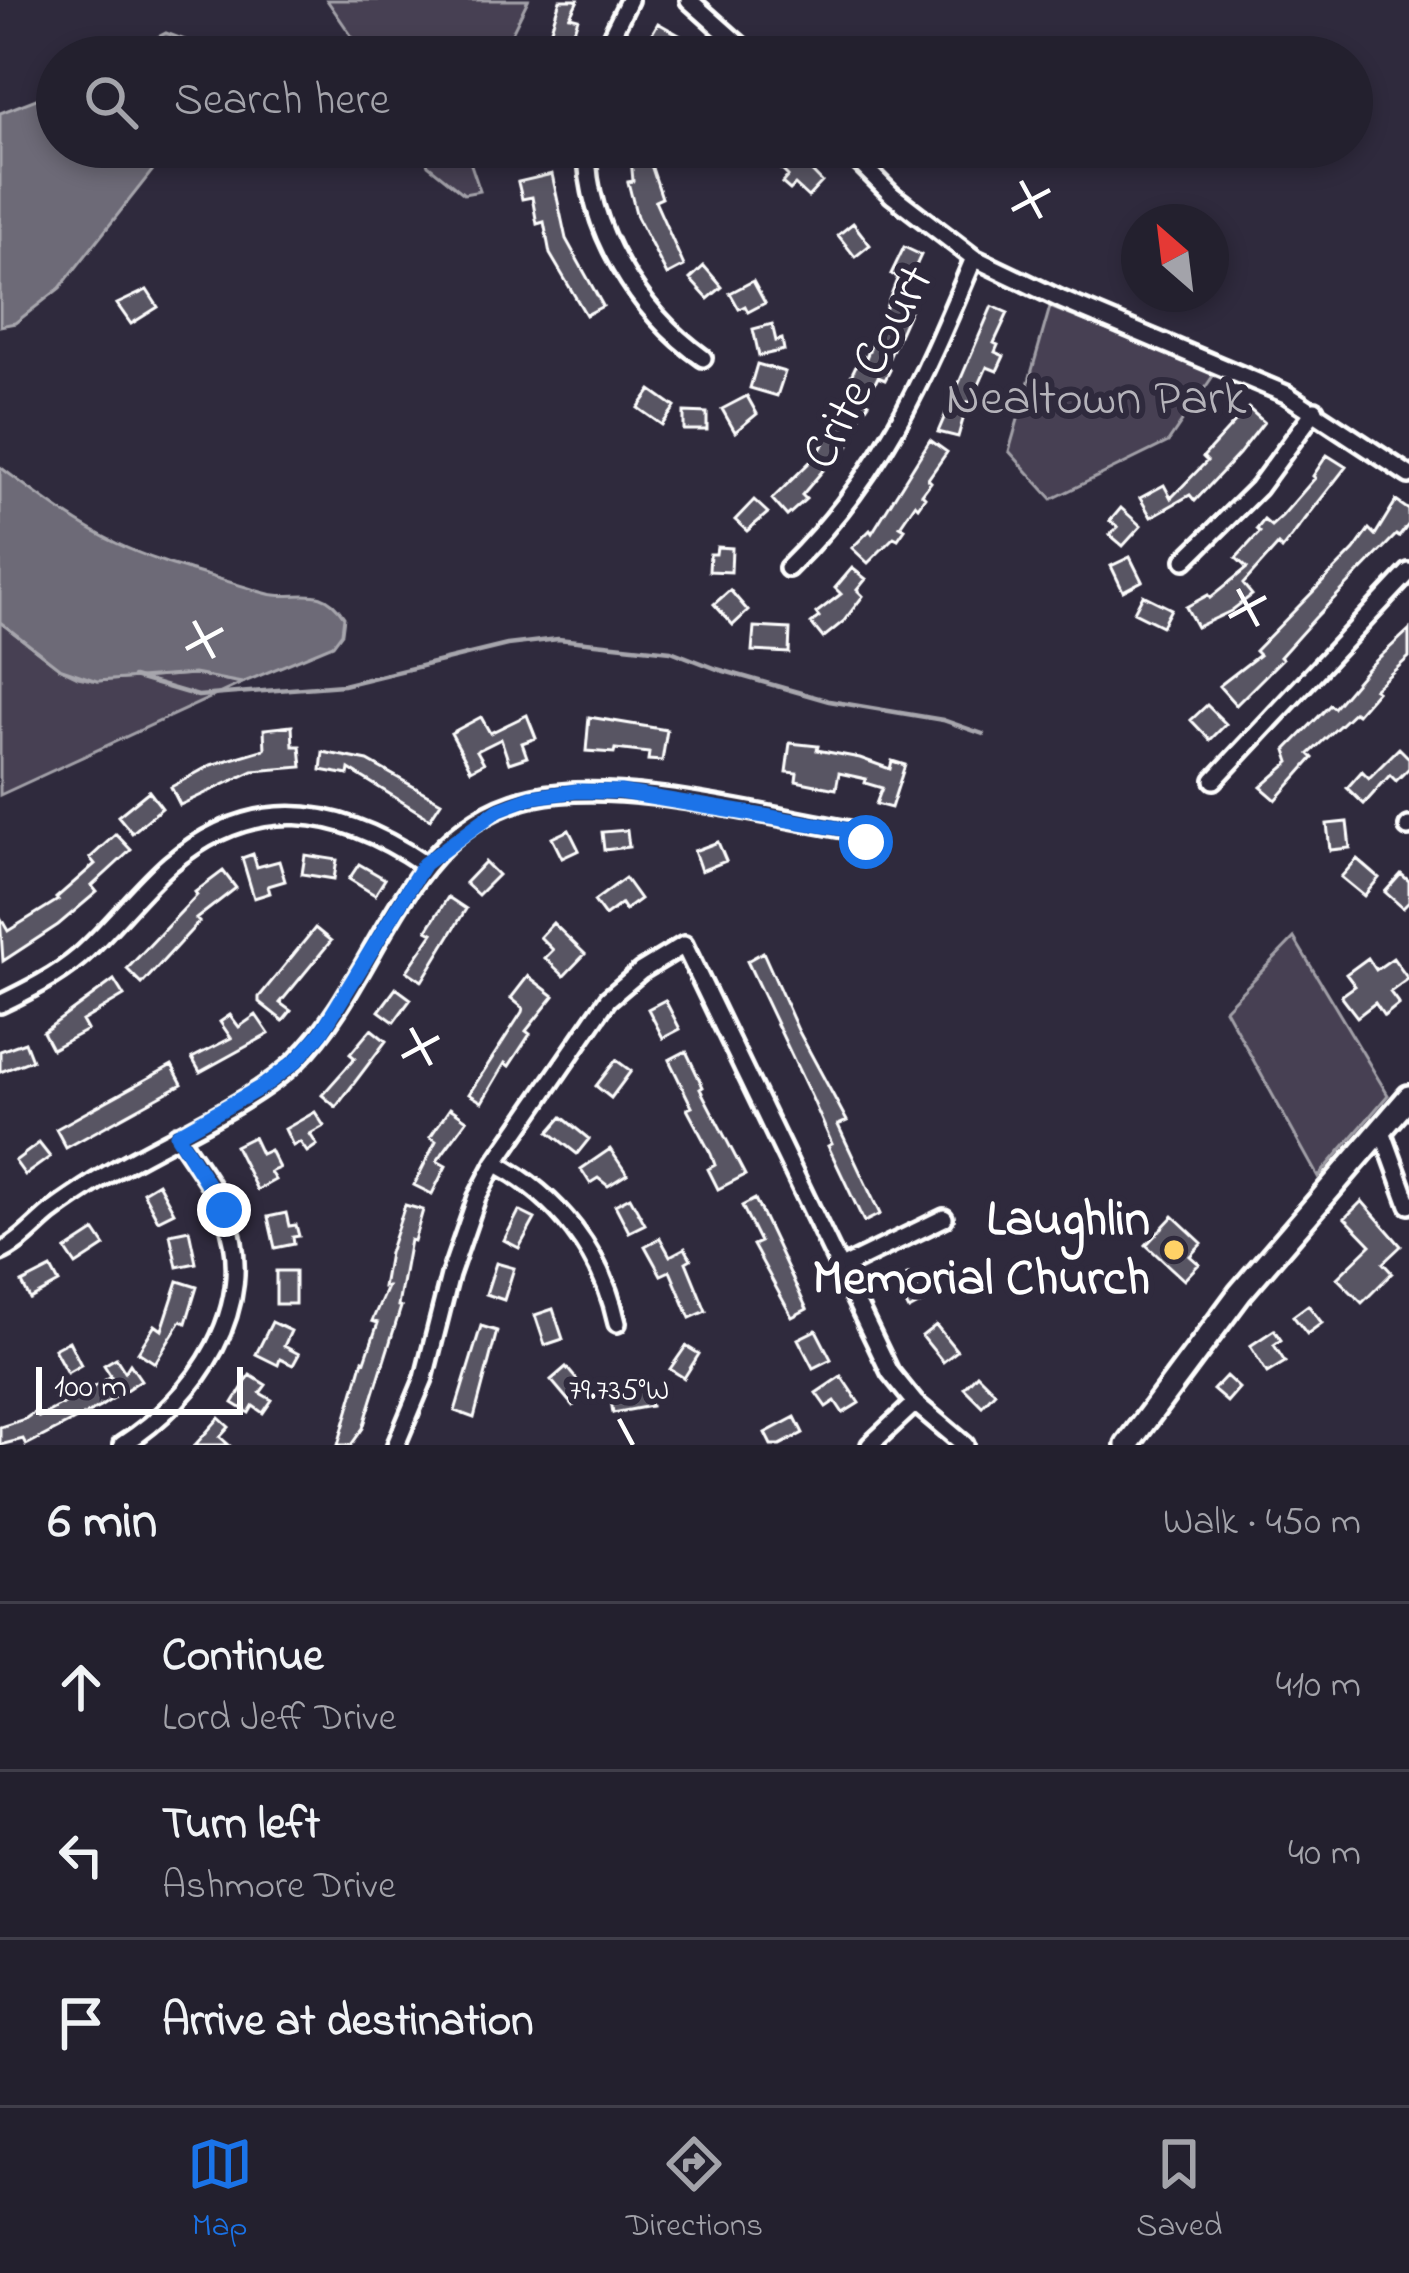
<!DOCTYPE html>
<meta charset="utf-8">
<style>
:root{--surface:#23202e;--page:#2f2d3a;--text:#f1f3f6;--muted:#a3a3aa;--line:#403e4a;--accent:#1a73e8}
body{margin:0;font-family:"Indie Flower",sans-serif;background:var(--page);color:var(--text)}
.compass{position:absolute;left:1121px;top:204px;width:108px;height:108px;border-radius:50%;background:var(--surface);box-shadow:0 6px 18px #0003;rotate:332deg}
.scale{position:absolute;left:36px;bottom:30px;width:207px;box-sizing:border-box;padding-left:12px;border:6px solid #fff;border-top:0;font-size:33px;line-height:42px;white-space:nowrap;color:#fff;-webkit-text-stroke:9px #2f2a3d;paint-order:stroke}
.stop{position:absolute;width:36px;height:36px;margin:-27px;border:9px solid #1a73e8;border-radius:50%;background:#fff}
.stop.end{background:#1a73e8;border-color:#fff;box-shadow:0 3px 12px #0008}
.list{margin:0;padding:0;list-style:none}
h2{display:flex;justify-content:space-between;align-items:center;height:156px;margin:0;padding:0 48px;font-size:51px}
h2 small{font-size:39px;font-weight:400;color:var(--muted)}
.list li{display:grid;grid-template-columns:78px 1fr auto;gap:36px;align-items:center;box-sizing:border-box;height:168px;padding:0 48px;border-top:3px solid var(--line)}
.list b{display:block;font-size:45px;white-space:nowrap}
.list p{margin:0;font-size:39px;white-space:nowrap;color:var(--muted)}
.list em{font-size:39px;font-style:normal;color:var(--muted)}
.icon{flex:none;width:66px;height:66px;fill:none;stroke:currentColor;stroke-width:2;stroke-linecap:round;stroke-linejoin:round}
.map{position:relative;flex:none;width:1409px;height:1445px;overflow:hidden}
.search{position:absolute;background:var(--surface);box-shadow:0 6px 18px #0003;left:36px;right:36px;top:36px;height:132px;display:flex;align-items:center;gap:30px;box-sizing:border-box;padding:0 42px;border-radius:66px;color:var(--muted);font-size:45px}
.sheet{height:660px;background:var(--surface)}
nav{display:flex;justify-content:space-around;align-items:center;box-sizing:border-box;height:168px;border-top:3px solid var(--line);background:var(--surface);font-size:33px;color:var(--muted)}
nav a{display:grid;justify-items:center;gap:6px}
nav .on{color:var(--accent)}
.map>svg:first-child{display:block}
.green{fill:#464152;stroke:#a2a0a8;stroke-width:3}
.water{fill:#6d6a77;stroke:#a7a6ad;stroke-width:3}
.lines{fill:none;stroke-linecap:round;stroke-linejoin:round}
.stream{stroke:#a7a6ad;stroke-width:4.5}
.building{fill:#595564;stroke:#fff;stroke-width:3}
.minor-casing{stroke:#fff;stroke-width:24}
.major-casing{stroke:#fff;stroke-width:30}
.minor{stroke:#2f2a3d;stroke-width:15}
.major{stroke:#2f2a3d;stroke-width:21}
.route{stroke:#1a73e8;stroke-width:15}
.ticks{fill:none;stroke:#fff;stroke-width:4.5}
.poi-dot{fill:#ffd166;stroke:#2f2a3d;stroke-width:4.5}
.labels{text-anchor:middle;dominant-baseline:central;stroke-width:12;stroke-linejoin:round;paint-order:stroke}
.street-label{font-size:51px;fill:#fff;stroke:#2f2a3d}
.park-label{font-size:51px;fill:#b5b3ba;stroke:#2f2a3d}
.poi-label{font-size:51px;font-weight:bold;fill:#fff;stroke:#2f2a3d;text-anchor:end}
.ticks-label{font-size:30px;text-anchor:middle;fill:#fff;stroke:#2f2a3d;stroke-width:12;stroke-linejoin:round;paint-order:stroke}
</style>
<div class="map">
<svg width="1409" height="1445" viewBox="0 0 1409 1445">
<rect width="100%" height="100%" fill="#2f2a3d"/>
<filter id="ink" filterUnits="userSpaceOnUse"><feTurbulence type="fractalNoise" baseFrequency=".00833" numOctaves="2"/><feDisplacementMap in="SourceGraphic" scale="24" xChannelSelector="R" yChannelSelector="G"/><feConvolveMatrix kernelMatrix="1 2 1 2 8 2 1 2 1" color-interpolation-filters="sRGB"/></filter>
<g filter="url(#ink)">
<!-- green -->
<path class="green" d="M327,0H528L500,57H366Z
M422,147H465L480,191L464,194L428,165Z
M1050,307L1215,373L1168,442L1052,499L1009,451Z
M0,622L59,668L78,677L97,681L194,674L242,683L0,795Z
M1294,938L1388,1095L1318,1177L1225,1009Z"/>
<!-- water -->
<path class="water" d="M166,33L196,44L205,57H119Z
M57,91V147H171L60,288L15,323L0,326V113Z
M0,467C38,495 75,524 118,544C162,565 214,576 261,592C296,604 319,579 344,617L342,633L333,645L242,683L194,674L97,681L59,668L0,622Z"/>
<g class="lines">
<!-- stream -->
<path class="stream" d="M133,677L198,696L343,685L507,645L558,639L671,651L717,669L829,701L943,720L983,734"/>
</g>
<!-- building -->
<path class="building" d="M560,0H578L570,16L578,18L570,43L563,41L560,53L566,57H532L537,45L545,48Z
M658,23L681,36L668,57H644L648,48L645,46Z
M630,147H651L650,162L662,198L655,201L684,266L667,275L637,217L628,182L633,181Z
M759,147H788L822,182L808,197L795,185L790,190L782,183L788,176Z
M552,174L566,239L603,306L586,315L550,254L544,222L537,224L532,197L522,199L518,182Z
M853,223L870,245L855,257L838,235Z
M904,247L921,255L904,292L916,297L885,367L890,370L885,380L878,377L866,401L869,403L848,434L854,437L842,457L837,454L802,495L806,499L787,516L772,499L817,455L858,384L849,380L861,355L866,358L898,277L891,274Z
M704,266L722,287L708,299L690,279Z
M753,281L765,303L748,312L745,306L739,309L730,293Z
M147,290L158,307L131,324L117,304Z
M992,306L1008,313L994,343L998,345L995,352L1004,356L997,371L987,367L971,403L968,402L958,437L938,432Z
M772,324L776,341L782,339L784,350L759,356L753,329Z
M757,364L785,372L777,396L750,388Z
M651,390L675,407L662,425L638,408Z
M747,396L757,414L735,432L722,409Z
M1248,408L1264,422L1239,454L1195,501L1190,495L1151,517L1140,498L1164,485L1171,498L1207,461L1203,457Z
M684,412L707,413V430H684Z
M930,440L947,452L928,479L931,482L922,494L925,497L918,507L915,504L900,526L905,529L898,539L894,537L868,563L852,548L870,530L872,533Z
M1327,455L1346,467L1282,549L1278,545L1243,584L1252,595L1231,611L1197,627L1186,607L1208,595L1210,598L1247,568L1236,558L1260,532L1257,529L1264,520L1271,526L1282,516L1315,478L1313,476Z
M754,500L768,513L747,531L735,520Z
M1396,501L1409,510V524L1399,537L1396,535L1315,618L1280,657L1282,659L1236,705L1219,686L1259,655L1255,651L1354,550L1369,529L1375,535Z
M1121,508L1141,526L1123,546L1110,535L1118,527L1110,521Z
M717,547L732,548L731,572L709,571L710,554H716Z
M1130,557L1142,581L1123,591L1111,566Z
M852,568L866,579L857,590L863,596L844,621L823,638L811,623L819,617L816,613L841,594L835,588Z
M730,590L748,611L733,625L714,604Z
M1143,595L1171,609L1162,626L1134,612Z
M754,627L790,629L789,653L752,651Z
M1409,630V657L1374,689L1377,691L1357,714L1354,712L1309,754L1313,758L1276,800L1261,787L1290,762L1286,750L1330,705L1334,708L1367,669Z
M1207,705L1226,724L1210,740L1191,720Z
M527,715L536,738L522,743L527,757L509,763L501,739L477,751L484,763L471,770L451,733L481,717L490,733Z
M589,717L667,730L662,761L648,760L649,753L615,749L614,753L586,751Z
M292,726L293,746H300L302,767L253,771L180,805L171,787L211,765L265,749L264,729Z
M790,743L818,746L817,750L860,758L890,769L892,761L905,765L891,808L876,804L882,788L865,783L866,779L839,773L836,789L796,781L797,773L786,772Z
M1399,748L1409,758V768L1396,781L1390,775L1364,804L1347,788L1362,771L1369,778Z
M323,752L368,761L441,802L430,819L349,769L348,775L321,770Z
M149,791L162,808L132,833L118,816Z
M1347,822L1350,848L1330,850L1327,824Z
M569,830L579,850L562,858L552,838Z
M627,830L629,847L604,850L602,832Z
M116,834L131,850L92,886L97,892L58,925L3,961L0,917L8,931L58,900L56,898L95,864L90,858Z
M718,842L726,861L701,871L694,851Z
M253,854L257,867L279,861L285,881L268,886L270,893L254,898L242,858Z
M305,855L337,860L334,879L302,874Z
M1357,859L1379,878L1364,896L1341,877Z
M485,862L498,875L478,895L465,883Z
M359,864L385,879L375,895L349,879Z
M223,871L236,888L196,919L199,922L142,984L127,969L197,895L195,892Z
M1401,874L1409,881V902L1403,908L1385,892Z
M625,878L640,899L625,910L621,904L605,916L594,901Z
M448,897L466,909L422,981L407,971L433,933L427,930Z
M553,923L585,954L564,976L545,958L553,950L540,937Z
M315,928L331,941L280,1003L291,1011L283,1021L259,1002V997Z
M763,952L798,1030L847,1121L838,1125L880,1214L864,1222L828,1146L832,1144L812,1098L747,961Z
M1368,958L1376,970L1393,958L1408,979L1390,992L1399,1004L1384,1016L1375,1003L1357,1017L1341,996L1355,986L1346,974Z
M528,976L554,996L526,1031L530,1034L509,1066L505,1063L482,1102L469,1094L522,1012L523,1008L511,998Z
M114,980L124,996L82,1021L87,1030L52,1049L43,1032Z
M396,988L411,999L394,1022L379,1011Z
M665,1000L680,1029L663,1038L648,1009Z
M230,1015L239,1027L256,1015L269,1034L200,1072L192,1058L231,1038L220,1022Z
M371,1029L386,1041L336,1107L322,1095L355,1058L350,1054Z
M25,1042L32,1060L0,1072V1051Z
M686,1051L703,1087L700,1089L745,1175L718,1189L708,1169L715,1165L711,1154L687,1109L692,1107L669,1060Z
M616,1060L631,1071L611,1098L596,1086Z
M172,1065L182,1084L66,1148L56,1129Z
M450,1108L467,1120L437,1161L446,1166L432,1194L414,1185L436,1141L430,1137Z
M315,1112L324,1126L310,1134L317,1145L307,1152L300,1142L293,1146L285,1129Z
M562,1117L589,1139L577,1154L549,1132Z
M253,1137L261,1154L270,1150L279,1168L270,1172L275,1180L257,1190L235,1146Z
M39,1143L50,1157L25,1175L15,1161Z
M610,1149L627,1174L608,1186L598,1178L590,1183L581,1169Z
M158,1183L174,1212L158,1220L143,1192Z
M630,1197L645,1224L629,1232L615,1205Z
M755,1199L807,1309L792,1317L753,1245L760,1242L742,1206Z
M1362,1201L1401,1246L1383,1263L1392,1273L1362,1303L1337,1278L1371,1245L1345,1218Z
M405,1205L423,1210L414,1241L410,1240L398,1306L401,1307L363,1428L351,1445H338L363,1360L365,1361L378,1323L372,1321L387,1287H383L389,1253Z
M519,1211L535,1219L519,1248L504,1240Z
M286,1213L289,1226L296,1225L299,1236L293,1237L294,1244L275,1248L268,1217Z
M1173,1216L1202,1243L1190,1256L1199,1264L1184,1280L1146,1245Z
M189,1230L196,1263L177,1267L170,1234Z
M95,1231L105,1246L76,1265L66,1250Z
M660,1238L670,1256L685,1248L691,1259L686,1262L706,1311L690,1318L670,1271L661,1275L645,1246Z
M496,1263L514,1268L504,1300L486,1294Z
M51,1268L59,1283L30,1299L22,1283Z
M276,1271H295V1304H276Z
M909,1274L924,1302L909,1310L895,1282Z
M178,1281L197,1287L186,1323L181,1321L155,1363L138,1352L155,1325L162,1330Z
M1308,1305L1322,1323L1307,1334L1293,1316Z
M553,1309L563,1339L545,1345L535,1315Z
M272,1322L291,1331L284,1346L299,1354L293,1365L280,1359L278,1365L256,1354Z
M936,1325L957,1351L943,1362L922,1336Z
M481,1326L497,1331L474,1418L455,1411Z
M816,1330L831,1359L813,1368L798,1339Z
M1274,1330L1281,1340L1274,1345L1285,1362L1267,1373L1250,1346Z
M69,1341L81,1365L67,1373L54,1349Z
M686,1346L699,1354L684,1378L670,1369Z
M116,1358L125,1372L130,1364L141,1380L100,1407L26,1445L23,1439L0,1445V1427L25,1419L36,1411L39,1417L101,1383L111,1376L104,1365Z
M566,1367L588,1393L573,1406L551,1380Z
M977,1374L995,1392L982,1406L964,1388Z
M250,1375L266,1385L260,1393L272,1400L263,1413L253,1406L249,1413L233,1403Z
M841,1376L859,1403L843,1413L835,1401L826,1407L816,1393Z
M1226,1376L1239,1388L1227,1402L1213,1390Z
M647,1387L651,1406L613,1413L610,1394Z
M795,1417L803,1433L780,1445H771L765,1433Z
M219,1418L229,1427L220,1437L229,1445H195Z"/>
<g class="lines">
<!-- minor casing -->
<g class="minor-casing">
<path id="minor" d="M689,0L753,57
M601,57L629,0
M587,147C586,227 638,312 703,358
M844,147L892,195L974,258L1062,300L1286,394L1409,475
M1185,560L1258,488L1315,410
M788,568C884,474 923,379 974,258
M1214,780L1409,572
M1408,827L1409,826
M0,1004C27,991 57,976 79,957C112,928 138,892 170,864C253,793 339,806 424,864
M1381,1128L1409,1205
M495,1163C558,1196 602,1253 617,1323
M0,1252C19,1244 34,1226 50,1213C64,1202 80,1192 95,1182C154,1144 249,1107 297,1060C381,977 400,826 534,797C621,778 759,815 849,830L866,842
M839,1269L944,1218
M122,1445C198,1397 259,1307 226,1216C215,1187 193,1160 177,1135
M396,1445L424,1378L450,1275L477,1197L495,1163L608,999L641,971L684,945L890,1372L915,1403L965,1445
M870,1445L915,1403"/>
</g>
<!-- major casing -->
<g class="major-casing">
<path id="major" d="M1127,1445L1240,1293L1409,1097"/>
</g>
<!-- minor -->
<use href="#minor" class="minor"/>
<!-- major -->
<use href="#major" class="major"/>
</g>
</g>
<g class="lines" filter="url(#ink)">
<!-- route -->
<path class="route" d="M224,1210L177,1135L265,1085L296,1061L321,1033L424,864L499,809L531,797L577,791L620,792L849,830L866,842"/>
</g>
<!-- ticks -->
<path class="ticks" d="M1021,181L1041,218M1012,210L1050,190M1238,589L1258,626M1229,617L1266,597M194,621L214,658M186,649L223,629M411,1028L431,1065M402,1057L439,1037M619,1419L633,1445"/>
<!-- markers -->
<circle class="poi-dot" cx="1174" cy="1250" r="12"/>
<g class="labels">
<!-- street labels -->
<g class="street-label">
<text transform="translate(870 368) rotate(-62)">Crite Court</text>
</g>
<!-- park labels -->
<g class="park-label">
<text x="1096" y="400">Nealtown Park</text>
</g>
<!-- poi labels -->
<g class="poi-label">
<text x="1150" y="1221">Laughlin<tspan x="1150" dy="59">Memorial Church</tspan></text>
</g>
</g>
<g class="ticks-label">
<text x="619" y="1399">79.735°W</text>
</g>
</svg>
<svg class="compass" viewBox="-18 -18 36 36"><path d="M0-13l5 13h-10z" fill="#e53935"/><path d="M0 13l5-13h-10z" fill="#a3a3aa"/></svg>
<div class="scale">100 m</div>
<div class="stop" style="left:866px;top:842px"></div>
<div class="stop end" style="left:224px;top:1210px"></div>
<div class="search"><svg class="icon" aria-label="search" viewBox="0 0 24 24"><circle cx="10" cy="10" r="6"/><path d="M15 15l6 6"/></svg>Search here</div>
</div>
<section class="sheet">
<h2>6 min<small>Walk · 450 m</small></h2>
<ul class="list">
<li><svg class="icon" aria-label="ahead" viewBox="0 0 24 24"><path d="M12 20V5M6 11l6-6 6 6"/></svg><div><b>Continue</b><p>Lord Jeff Drive</p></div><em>410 m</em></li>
<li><svg class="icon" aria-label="left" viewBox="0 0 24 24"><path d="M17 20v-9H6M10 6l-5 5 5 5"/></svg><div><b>Turn left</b><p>Ashmore Drive</p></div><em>40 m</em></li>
<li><svg class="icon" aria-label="arrive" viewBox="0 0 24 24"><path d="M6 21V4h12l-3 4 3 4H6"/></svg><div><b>Arrive at destination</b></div></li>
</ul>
</section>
<nav>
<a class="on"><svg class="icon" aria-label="map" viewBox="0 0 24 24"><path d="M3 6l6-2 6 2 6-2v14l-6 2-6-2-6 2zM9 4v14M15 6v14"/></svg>Map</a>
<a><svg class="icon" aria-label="directions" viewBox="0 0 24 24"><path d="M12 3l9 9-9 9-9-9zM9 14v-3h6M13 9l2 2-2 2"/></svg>Directions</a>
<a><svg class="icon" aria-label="saved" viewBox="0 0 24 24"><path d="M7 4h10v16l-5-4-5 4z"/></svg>Saved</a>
</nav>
